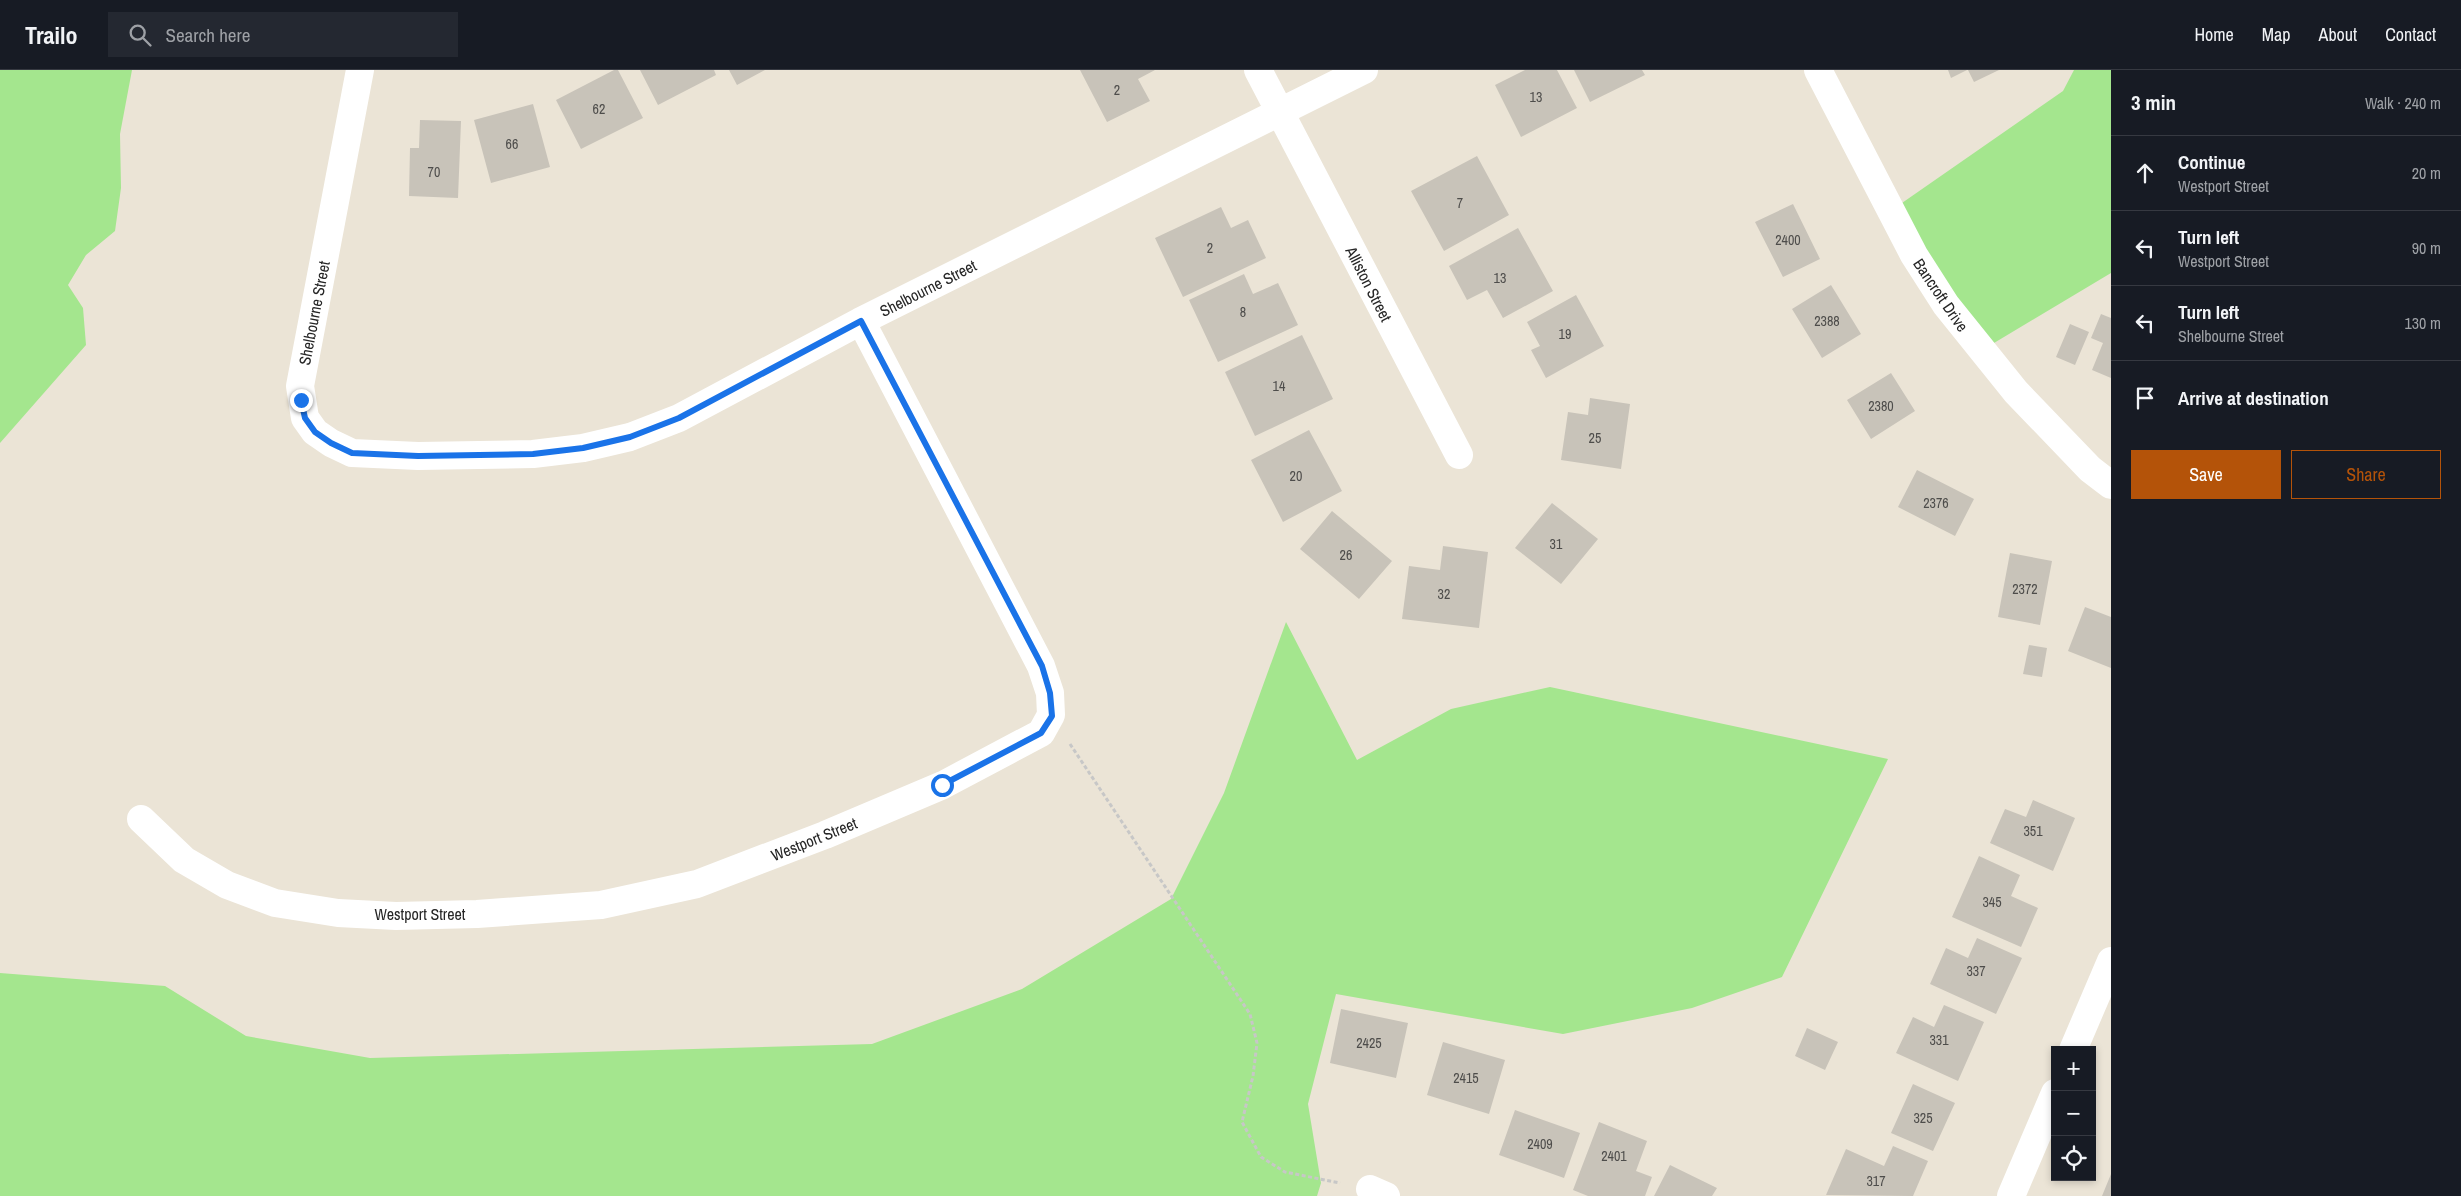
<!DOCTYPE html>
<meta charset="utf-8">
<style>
:root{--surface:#171b24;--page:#242831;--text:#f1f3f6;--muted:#9ea1a6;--line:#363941;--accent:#b45309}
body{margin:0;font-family:"Archivo Narrow",sans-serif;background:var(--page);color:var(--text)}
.controls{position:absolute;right:15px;bottom:15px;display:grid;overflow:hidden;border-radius:0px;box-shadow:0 2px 8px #0003}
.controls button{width:45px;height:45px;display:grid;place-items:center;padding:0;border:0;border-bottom:1px solid var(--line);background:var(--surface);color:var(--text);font:25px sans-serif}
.stop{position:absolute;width:15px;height:15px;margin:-11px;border:4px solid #1a73e8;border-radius:50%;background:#fff}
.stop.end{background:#1a73e8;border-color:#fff;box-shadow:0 1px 5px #0008}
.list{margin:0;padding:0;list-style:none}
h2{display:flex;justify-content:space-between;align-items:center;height:65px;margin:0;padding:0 20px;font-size:21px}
h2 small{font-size:16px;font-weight:400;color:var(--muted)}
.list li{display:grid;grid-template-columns:32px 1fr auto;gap:15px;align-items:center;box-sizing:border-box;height:75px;padding:0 20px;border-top:1px solid var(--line)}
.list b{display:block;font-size:19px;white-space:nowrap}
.list p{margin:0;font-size:16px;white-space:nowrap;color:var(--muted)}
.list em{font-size:16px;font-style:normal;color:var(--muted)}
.actions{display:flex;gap:10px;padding:15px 20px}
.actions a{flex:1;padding:11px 0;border:1px solid var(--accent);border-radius:0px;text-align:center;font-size:18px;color:var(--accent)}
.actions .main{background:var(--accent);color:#fff}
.icon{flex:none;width:28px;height:28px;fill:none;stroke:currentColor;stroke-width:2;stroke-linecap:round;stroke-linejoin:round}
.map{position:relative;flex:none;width:2111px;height:1126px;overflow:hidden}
header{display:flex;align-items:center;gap:30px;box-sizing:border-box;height:70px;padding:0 25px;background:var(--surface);border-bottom:1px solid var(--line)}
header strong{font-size:24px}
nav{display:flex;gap:28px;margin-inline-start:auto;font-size:18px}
.search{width:350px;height:45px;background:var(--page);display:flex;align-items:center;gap:12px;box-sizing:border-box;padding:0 18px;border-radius:0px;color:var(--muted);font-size:19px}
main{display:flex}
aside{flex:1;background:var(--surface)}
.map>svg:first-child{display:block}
.green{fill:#a4e68e}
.building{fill:#c8c3b9}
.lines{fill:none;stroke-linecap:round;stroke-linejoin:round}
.path{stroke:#c7c7c7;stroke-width:3;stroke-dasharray:4 2.5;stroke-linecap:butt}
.minor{stroke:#fff;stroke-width:28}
.secondary{stroke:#fff;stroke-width:28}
.route{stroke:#1a73e8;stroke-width:6}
.labels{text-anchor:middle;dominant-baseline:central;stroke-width:4;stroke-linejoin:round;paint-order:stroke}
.number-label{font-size:14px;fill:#4e4d4b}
.street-label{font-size:16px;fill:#262626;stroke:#fff}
</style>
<header>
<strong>Trailo</strong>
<div class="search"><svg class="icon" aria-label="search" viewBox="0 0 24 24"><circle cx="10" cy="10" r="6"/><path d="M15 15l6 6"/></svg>Search here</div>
<nav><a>Home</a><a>Map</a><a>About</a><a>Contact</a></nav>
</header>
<main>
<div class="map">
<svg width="2111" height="1126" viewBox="0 0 2111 1126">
<rect width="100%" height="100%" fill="#ebe4d6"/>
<!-- green -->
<path class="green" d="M0,0H132L120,64L121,118L115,161L86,185L68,215L83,238L86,275L0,373Z
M2074,0H2111V203L1979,282L1889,142L2063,21Z
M1286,552L1357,690L1451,639L1550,617L1888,689L1782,907L1692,938L1563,964L1336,924L1308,1034L1321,1113L1317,1126H0V903L165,916L246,966L370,988L872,974L1022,919L1171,829L1224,723Z"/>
<!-- building -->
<path class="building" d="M614,0H618L643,48L581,79L556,30Z
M640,0H714L716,5L658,35Z
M729,0H765L737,15Z
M1080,0H1155L1138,9L1150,31L1107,52Z
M1525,0H1557L1577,38L1521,67L1495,15Z
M1574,0H1642L1645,5L1590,32Z
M1948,0H1967L1951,8Z
M1968,0H1999L1974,12Z
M533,34L550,97L491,113L474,50Z
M420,50L461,51L458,128L409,126L410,78H419Z
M1477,86L1509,145L1444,181L1411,121Z
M1793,134L1820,189L1783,207L1755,152Z
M1221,137L1231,158L1248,150L1266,188L1183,227L1155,168Z
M1518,158L1553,221L1503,248L1487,220L1467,230L1449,196Z
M1244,204L1253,224L1278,213L1298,255L1218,292L1189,230Z
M1831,215L1861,264L1822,288L1792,239Z
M1576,225L1604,276L1546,308L1531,280L1540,276L1527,252Z
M2101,244L2111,248V308L2092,300L2103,273L2091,268Z
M2070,254L2089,262L2075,295L2056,287Z
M1302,265L1333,329L1255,366L1225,302Z
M1891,303L1915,341L1871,369L1847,330Z
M1590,328L1630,334L1621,399L1561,390L1568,342L1588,345Z
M1309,360L1342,421L1283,452L1251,390Z
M1917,400L1974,429L1955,466L1898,437Z
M1552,433L1598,469L1561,514L1515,478Z
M1332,441L1392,491L1359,529L1300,479Z
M1443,476L1488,482L1479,558L1402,549L1409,496L1440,500Z
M2010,483L2052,491L2040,555L1998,547Z
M2085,537L2111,547V598L2068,581Z
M2029,575L2047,578L2042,607L2023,604Z
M2033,730L2075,748L2053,801L1990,773L2005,739L2026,747Z
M1979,786L2020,805L2011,826L2038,838L2021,877L1952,847Z
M1977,868L2022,888L1996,944L1930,914L1946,878L1968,888Z
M1944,935L1984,952L1958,1011L1896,983L1913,947L1934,957Z
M1341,939L1408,953L1396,1008L1330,993Z
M1807,958L1838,972L1825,1000L1795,986Z
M1443,972L1505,990L1489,1044L1427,1025Z
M1913,1014L1955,1033L1933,1081L1891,1063Z
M1515,1040L1580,1063L1564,1108L1499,1085Z
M1599,1052L1647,1071L1636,1101L1652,1107L1645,1126H1588L1573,1120Z
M1893,1076L1928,1091L1913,1126L1826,1125L1846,1079L1884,1096Z
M1670,1095L1717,1118L1712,1126H1654Z
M2111,1104V1126H2102Z"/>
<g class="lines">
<!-- path -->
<path class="path" d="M1070,674L1250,944L1257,973L1253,1006L1242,1052L1261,1087L1285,1102L1340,1113"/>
<!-- minor -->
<path class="minor" d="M360,0L300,316L305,348L315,362L331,373L352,383L418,386L533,384L583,378L630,367L679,348L861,251L1364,0
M1258,0L1459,385
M141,749L184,790L227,815L275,833L338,843L396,846L477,844L601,835L697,814L825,765L943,715L1041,663L1051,645L1050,623L1041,596L861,251
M2073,980L2111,891
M1370,1119L1386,1126
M2011,1126L2055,1023"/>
<!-- secondary -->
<path class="secondary" d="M1818,0L1914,185L1946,235L2016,322L2090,399L2111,415"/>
</g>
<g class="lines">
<!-- route -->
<path class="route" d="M301,330L305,348L315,362L331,373L352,383L418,386L533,384L583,378L630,367L679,348L861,251L1042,596L1050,623L1052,646L1041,663L942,715"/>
</g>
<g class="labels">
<!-- number labels -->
<g class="number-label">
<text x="1117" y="20">2</text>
<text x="1536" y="27">13</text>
<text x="599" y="39">62</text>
<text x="512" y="74">66</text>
<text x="434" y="102">70</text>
<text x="1460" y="133">7</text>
<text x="1788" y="170">2400</text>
<text x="1210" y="178">2</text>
<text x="1500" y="208">13</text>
<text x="1243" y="242">8</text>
<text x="1827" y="251">2388</text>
<text x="1565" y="264">19</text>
<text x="1279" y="316">14</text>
<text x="1881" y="336">2380</text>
<text x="1595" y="368">25</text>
<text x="1296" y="406">20</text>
<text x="1936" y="433">2376</text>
<text x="1556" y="474">31</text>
<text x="1346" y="485">26</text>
<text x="2025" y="519">2372</text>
<text x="1444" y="524">32</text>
<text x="2033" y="761">351</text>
<text x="1992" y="832">345</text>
<text x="1976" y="901">337</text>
<text x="1939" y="970">331</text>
<text x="1369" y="973">2425</text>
<text x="1466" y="1008">2415</text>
<text x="1923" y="1048">325</text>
<text x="1540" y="1074">2409</text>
<text x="1614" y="1086">2401</text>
<text x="1876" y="1111">317</text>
</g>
<!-- street labels -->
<g class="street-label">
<text transform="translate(1369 214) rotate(63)">Alliston Street</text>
<text transform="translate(928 218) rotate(-27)">Shelbourne Street</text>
<text transform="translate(1941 225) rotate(56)">Bancroft Drive</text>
<text transform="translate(314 243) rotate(-79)">Shelbourne Street</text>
<text transform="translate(814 769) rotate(-22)">Westport Street</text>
<text x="420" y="844">Westport Street</text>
</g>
</g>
</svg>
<div class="controls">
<button>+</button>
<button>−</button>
<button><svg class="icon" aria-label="locate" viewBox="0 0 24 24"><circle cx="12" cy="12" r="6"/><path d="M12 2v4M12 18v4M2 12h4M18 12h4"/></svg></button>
</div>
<div class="stop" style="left:942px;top:715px"></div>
<div class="stop end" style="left:301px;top:330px"></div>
</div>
<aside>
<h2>3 min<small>Walk · 240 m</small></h2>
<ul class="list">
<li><svg class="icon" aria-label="ahead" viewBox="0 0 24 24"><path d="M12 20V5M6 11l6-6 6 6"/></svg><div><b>Continue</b><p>Westport Street</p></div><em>20 m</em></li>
<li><svg class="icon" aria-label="left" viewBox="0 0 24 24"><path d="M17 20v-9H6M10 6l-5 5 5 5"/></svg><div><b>Turn left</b><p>Westport Street</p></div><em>90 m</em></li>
<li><svg class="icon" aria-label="left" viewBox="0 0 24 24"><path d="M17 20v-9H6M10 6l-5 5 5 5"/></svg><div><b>Turn left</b><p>Shelbourne Street</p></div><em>130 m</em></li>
<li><svg class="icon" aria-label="arrive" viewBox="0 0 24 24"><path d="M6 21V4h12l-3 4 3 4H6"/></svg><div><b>Arrive at destination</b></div></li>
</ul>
<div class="actions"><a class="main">Save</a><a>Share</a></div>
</aside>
</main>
